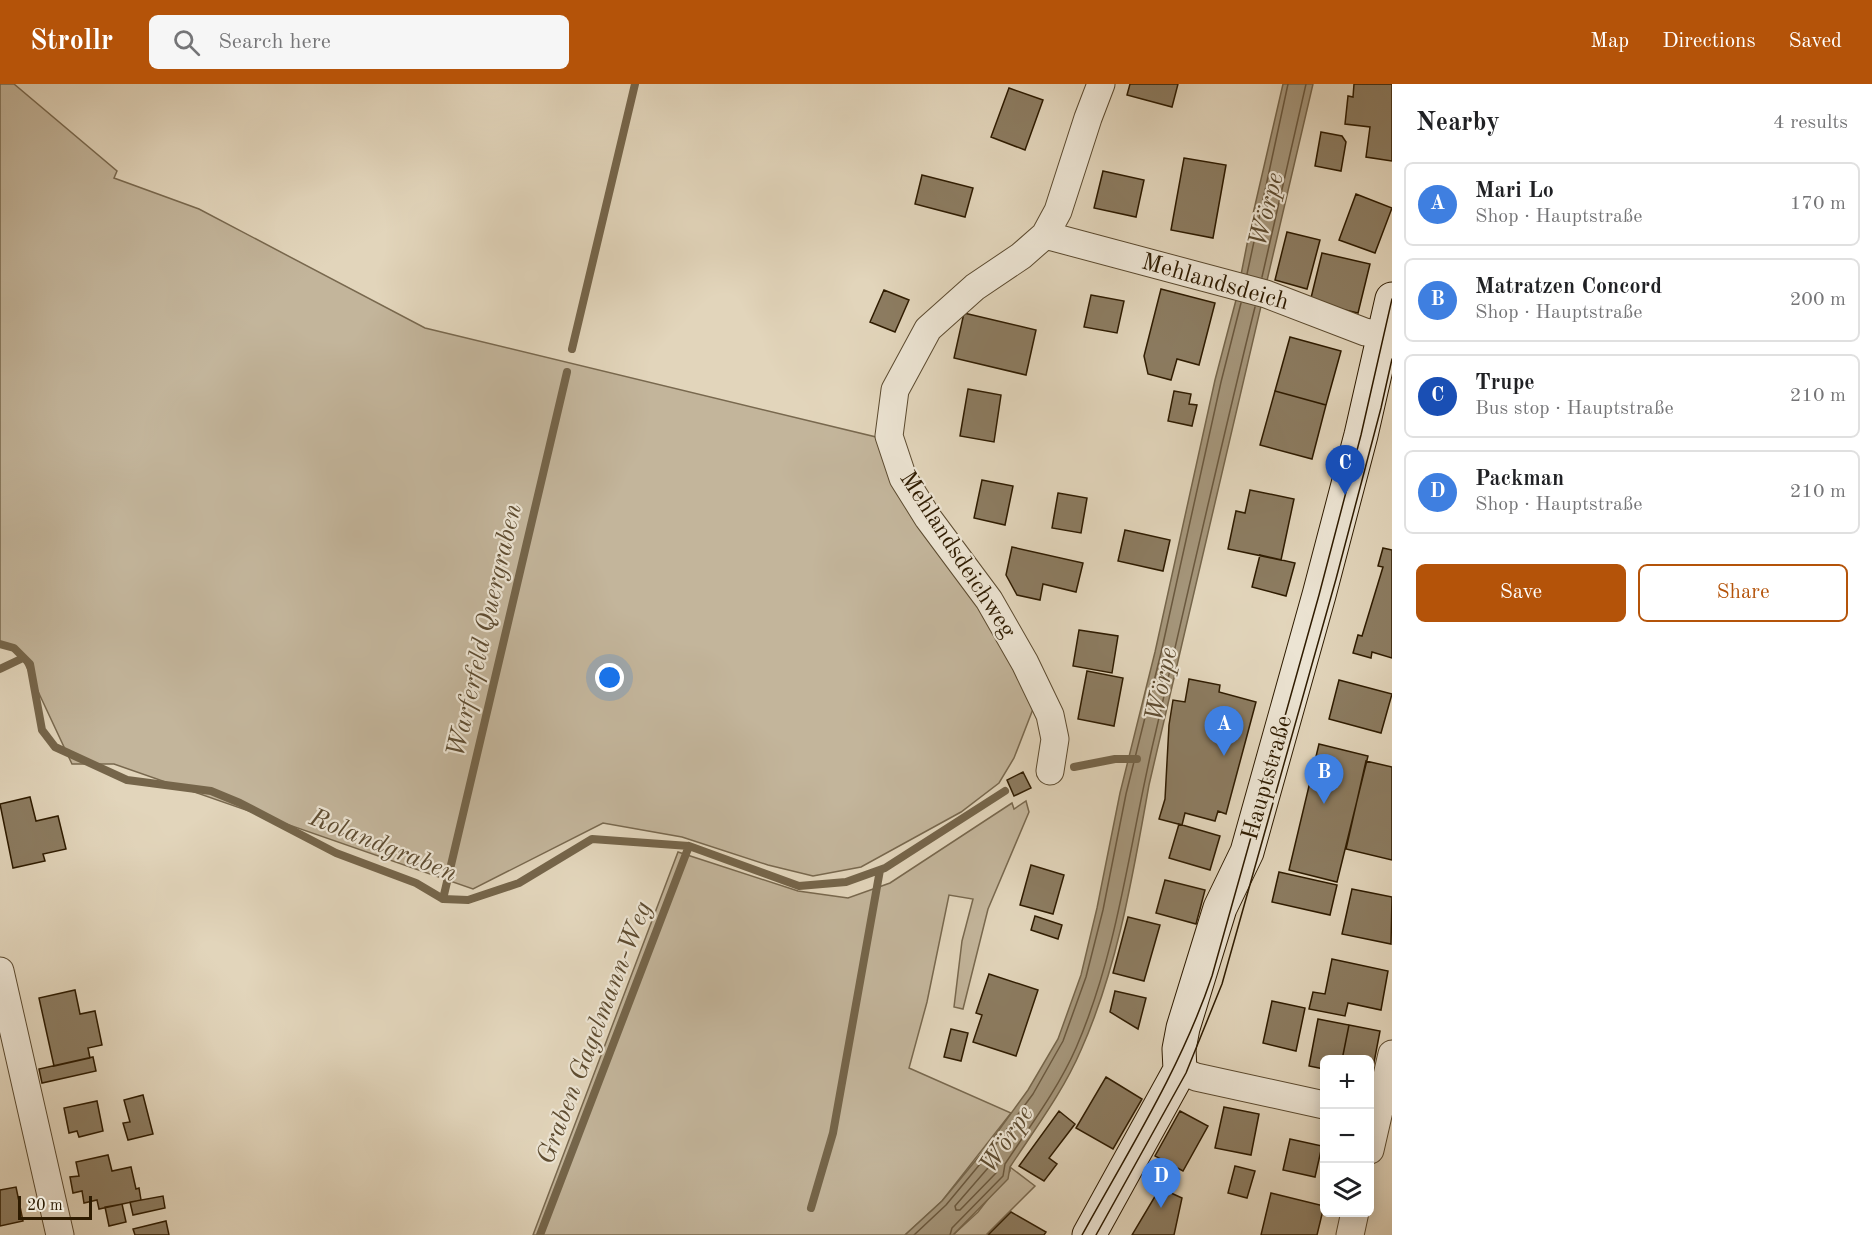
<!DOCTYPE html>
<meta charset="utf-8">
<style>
:root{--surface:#fff;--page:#f6f6f6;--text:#202124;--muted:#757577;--line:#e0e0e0;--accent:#b45309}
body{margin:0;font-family:"Old Standard TT",serif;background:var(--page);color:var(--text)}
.controls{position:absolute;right:18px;bottom:18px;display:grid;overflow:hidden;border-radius:9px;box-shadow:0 3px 15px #0003}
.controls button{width:54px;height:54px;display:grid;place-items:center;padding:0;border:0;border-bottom:2px solid var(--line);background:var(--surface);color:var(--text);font:30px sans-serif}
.scale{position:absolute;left:18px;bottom:15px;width:74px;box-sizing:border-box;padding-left:6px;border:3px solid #2e1b00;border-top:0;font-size:16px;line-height:21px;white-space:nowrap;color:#2e1b00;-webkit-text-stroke:4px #ece4d3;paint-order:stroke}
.you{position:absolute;left:610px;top:594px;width:21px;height:21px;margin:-15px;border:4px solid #fff;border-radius:50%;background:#1a73e8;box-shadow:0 0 0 9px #1a73e833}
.badge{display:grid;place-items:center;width:39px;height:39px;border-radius:50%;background:var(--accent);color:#fff;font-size:20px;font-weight:700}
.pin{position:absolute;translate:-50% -50px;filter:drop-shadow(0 2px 3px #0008)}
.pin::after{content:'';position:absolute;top:32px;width:21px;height:18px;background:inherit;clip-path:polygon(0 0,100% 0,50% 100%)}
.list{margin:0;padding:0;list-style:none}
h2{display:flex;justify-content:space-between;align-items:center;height:78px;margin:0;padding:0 24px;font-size:26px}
h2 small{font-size:20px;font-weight:400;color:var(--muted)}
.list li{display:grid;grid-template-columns:39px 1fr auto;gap:18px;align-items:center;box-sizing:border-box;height:84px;margin:0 12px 12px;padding:0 12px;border:2px solid var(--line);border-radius:9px}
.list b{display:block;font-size:22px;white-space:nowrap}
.list p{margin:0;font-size:20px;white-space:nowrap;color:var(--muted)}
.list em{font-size:20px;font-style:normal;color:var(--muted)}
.actions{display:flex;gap:12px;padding:18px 24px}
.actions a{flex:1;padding:14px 0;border:2px solid var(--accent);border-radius:9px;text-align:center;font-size:21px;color:var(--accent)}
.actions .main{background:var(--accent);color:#fff}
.icon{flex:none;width:33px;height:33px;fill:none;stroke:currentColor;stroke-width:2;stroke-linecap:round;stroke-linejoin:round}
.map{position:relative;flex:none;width:1392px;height:1151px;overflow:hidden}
header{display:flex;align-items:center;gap:36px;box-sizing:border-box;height:84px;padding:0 30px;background:var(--accent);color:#fff}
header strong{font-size:28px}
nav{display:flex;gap:33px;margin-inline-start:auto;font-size:21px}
.search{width:420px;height:54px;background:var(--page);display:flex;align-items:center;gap:15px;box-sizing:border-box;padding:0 21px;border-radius:9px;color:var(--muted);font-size:22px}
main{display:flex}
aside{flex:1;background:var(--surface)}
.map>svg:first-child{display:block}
.green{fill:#c3b59b;stroke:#78684e;stroke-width:1.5}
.water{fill:#a5967b;stroke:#75654a;stroke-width:1.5}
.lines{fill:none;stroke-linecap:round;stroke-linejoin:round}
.shore{stroke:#6a583e;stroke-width:1.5}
.stream{stroke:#75654a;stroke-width:8}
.building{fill:#8c7c61;stroke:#2e1b00;stroke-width:1.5}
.street-casing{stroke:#5b4a2f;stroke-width:29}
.secondary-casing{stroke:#2e1b00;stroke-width:35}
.street{stroke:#ece4d3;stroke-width:27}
.secondary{stroke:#ece4d3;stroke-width:33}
.tram{stroke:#2e1b00;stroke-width:1.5}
.labels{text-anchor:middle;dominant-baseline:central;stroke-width:4.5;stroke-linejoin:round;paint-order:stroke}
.street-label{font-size:24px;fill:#2e1b00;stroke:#ece4d3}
.water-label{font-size:26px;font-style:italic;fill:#5e4c31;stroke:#ece4d3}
</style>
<header>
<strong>Strollr</strong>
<div class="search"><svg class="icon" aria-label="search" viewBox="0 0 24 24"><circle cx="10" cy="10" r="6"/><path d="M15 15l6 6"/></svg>Search here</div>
<nav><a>Map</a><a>Directions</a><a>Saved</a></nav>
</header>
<main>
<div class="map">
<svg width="1392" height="1151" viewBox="0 0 1392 1151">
<rect width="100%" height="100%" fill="#e2d5bb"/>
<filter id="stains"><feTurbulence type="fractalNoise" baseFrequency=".00333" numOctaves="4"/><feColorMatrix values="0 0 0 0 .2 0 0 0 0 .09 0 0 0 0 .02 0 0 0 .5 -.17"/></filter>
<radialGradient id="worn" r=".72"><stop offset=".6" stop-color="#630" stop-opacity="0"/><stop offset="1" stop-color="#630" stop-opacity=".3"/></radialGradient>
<!-- green -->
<path class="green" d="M0,0H14L117,87L114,94L199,125L425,244L876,353L996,549L1033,625L1014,674L999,699L961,728L861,783L813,792L768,781L682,753L603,739L473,805L114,680H72L21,571L0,560Z
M1026,717L1029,728L988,825L963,925L954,923L962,857L973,815L949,811L927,918L909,984L1011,1029L942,1117L905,1151H533L678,768L798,807L848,814L890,799L1012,719L1014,725Z
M1010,1083L1035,1102L986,1151H953L978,1128L1010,1087Z"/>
<!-- water -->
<path class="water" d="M1283,0H1313L1149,701C1133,790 1118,883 1081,966C1063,1008 1035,1045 1010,1083L1008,1095L953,1151H905L942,1117L986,1064L1028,1006L1058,955L1081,891L1097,824L1120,709L1155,568L1215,296L1236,216L1253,130Z"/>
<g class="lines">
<!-- shore -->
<path class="shore" d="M1247,190L1288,0
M1262,193L1306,0
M994,1077L997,1079L996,1089L960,1126H956L955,1122Z
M914,1151L946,1121L990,1068L1033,1010L1063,957L1086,893L1103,826L1126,710L1161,569L1221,298L1241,219
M950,1151L952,1144L1003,1092L1005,1080C1030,1042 1058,1005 1076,964C1119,865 1130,755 1155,651C1188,508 1220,365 1255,223"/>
<!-- stream -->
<path class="stream" d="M572,265L635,0
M0,560L14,564L30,580L42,646L55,663L127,696L211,707L240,719L336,769L416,799L443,815L468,816L519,799L592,755L689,762L799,802L846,798L885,784L1005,707
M0,585L23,574
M1074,683L1115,675H1137
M443,815L567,288
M811,1124L833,1049L880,786
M540,1151L689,762"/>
</g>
<!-- building -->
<path class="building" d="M1130,0H1178L1172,23L1127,11Z
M1354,0H1392V77L1366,73L1370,43L1345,40L1348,12L1353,13Z
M1009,4L1043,16L1025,66L991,53Z
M1321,48L1342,52L1346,58L1341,87L1315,82Z
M1184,74L1226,81L1213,154L1171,146Z
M1103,87L1144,96L1136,133L1094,124Z
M922,91L973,104L965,133L915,120Z
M1356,110L1392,124L1375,169L1339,156Z
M1287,148L1320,156L1307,205L1275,196Z
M1322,169L1370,180L1358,229L1310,218Z
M1161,205L1215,219L1199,281L1177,275L1171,296L1148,290L1144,272Z
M884,206L909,216L895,248L870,238Z
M1091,211L1124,217L1117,249L1084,243Z
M964,229L1036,246L1026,291L954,274Z
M1290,253L1341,267L1326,321L1275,307Z
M968,305L1001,311L994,358L960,352Z
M1174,307L1191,310L1189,320L1197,321L1192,342L1168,337Z
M1275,307L1326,321L1312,375L1260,361Z
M982,396L1013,402L1005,441L974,434Z
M1250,406L1294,415L1281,476L1228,465L1236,427L1245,429Z
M1058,409L1087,414L1081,449L1052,444Z
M1125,446L1170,456L1163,487L1118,477Z
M1012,463L1083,479L1076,508L1043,500L1040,516L1017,511L1006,491Z
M1383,464L1392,466V574L1372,568L1371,574L1353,569L1358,551L1362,552L1383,483L1378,482Z
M1260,471L1295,479L1286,512L1252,503Z
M1079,546L1118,552L1112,589L1073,582Z
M1087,587L1123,594L1114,642L1078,635Z
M1189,595L1220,601L1219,608L1256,618L1226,730L1218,727L1215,737L1185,729L1182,741L1159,735L1165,715L1169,641L1173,616L1185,618Z
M1339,596L1392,610L1381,649L1329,635Z
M1319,660L1368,672L1337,798L1289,786Z
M1366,677L1392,683V776L1346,765Z
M1023,688L1031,704L1014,712L1007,696Z
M30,713L36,737L58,732L66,765L43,770L45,777L13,784L0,720Z
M1179,740L1220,752L1210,786L1169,774Z
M1031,781L1064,791L1053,830L1020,821Z
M1279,788L1337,801L1330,831L1272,818Z
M1165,796L1205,806L1196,840L1156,829Z
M1352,805L1392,813L1391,860L1342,850Z
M1035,832L1062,841L1058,855L1031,846Z
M1128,833L1160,841L1144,897L1113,889Z
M1332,875L1388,887L1381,926L1348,919L1345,932L1309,925L1313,908L1325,910Z
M989,890L1038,906L1016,972L973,958L982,931L976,929Z
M75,906L80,930L95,927L102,961L88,964L90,974L54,982L39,914Z
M1115,907L1146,914L1138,945L1110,928Z
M1272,917L1305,924L1296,967L1263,959Z
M1318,935L1349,941L1342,976H1324V985L1309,982Z
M1349,941L1380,947L1371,994L1370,976H1342Z
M951,945L968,949L961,977L944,973Z
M93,973L96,987L42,999L39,985Z
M1106,993L1142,1015L1113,1065L1076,1044Z
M143,1011L153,1050L128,1056L123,1039L130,1038L124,1016Z
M97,1017L103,1047L79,1053L77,1047L69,1049L64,1024Z
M1224,1023L1259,1030L1251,1071L1215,1064Z
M1059,1027L1075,1040L1049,1074L1057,1080L1044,1097L1019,1082Z
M1180,1027L1208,1042L1183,1087L1155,1072Z
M1290,1055L1322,1062L1315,1093L1283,1086Z
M108,1071L112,1087L131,1083L136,1105L139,1104L141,1116L99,1125L97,1116L84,1119L82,1107L73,1109L70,1093L79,1092L76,1078Z
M1235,1082L1255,1087L1247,1114L1228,1109Z
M16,1103L23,1137L0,1142V1106Z
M1160,1104L1182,1114L1174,1151H1132Z
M1271,1109L1324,1122L1317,1151H1261Z
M163,1112L165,1124L133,1131L130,1118Z
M122,1120L126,1138L109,1142L105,1123Z
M1011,1128L1046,1148L1044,1151H988Z
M166,1137L169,1151H135L133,1145Z"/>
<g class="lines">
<!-- street casing -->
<g class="street-casing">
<path id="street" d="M1045,151L1266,210L1365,248L1384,251
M1050,687L1055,655L1050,631L1025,579L989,516L928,434L903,394L889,352L895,306L928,245L975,203L1021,172L1045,151L1058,127L1088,34L1101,0
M0,887L60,1151
M1180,986L1196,993L1324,1021
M1370,1066L1392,970
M1350,1151L1355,1128"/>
</g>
<!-- secondary casing -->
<g class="secondary-casing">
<path id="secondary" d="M1089,1151L1180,986L1179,965L1183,944L1220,824L1247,768L1319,511L1361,351L1392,215"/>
</g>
<!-- street -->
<use href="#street" class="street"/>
<!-- secondary -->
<use href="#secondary" class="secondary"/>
<!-- tram -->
<path class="tram" d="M1082,1151C1129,1066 1181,984 1212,892L1319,511L1361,351L1392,215
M1096,1151L1186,989L1222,900L1336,495L1381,324L1392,275"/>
</g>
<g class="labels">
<!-- street labels -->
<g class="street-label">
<text transform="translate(1215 199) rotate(16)">Mehlandsdeich</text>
<text transform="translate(957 471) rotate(57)">Mehlandsdeichweg</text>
<text transform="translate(1268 694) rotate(-74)">Hauptstraße</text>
</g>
<!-- water labels -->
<g class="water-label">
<text transform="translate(1267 126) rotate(-76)">Wörpe</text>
<text transform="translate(485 547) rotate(-77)">Warferfeld Quergraben</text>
<text transform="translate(1162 601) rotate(-78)">Wörpe</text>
<text transform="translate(383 762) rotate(22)">Rolandgraben</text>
<text transform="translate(595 949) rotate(-69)">Graben Gagelmann-Weg</text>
<text transform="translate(1007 1056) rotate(-56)">Wörpe</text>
</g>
</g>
<rect width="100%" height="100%" filter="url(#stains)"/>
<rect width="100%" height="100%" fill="url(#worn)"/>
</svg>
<div class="controls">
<button>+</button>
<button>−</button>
<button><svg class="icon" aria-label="layers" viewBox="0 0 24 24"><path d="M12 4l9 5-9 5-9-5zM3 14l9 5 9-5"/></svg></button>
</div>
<div class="scale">20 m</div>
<div class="you"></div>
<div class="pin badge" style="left:1224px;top:672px;background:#3f7fe0">A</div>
<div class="pin badge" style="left:1324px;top:720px;background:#3f7fe0">B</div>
<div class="pin badge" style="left:1345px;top:411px;background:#1a4fb4">C</div>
<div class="pin badge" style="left:1161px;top:1124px;background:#3f7fe0">D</div>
</div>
<aside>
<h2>Nearby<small>4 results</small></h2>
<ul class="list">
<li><span class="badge" style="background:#3f7fe0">A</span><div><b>Mari Lo</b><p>Shop · Hauptstraße</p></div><em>170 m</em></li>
<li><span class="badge" style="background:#3f7fe0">B</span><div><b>Matratzen Concord</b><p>Shop · Hauptstraße</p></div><em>200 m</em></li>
<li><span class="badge" style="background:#1a4fb4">C</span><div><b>Trupe</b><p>Bus stop · Hauptstraße</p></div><em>210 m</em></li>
<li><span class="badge" style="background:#3f7fe0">D</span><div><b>Packman</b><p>Shop · Hauptstraße</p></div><em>210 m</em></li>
</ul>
<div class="actions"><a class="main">Save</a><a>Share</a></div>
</aside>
</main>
